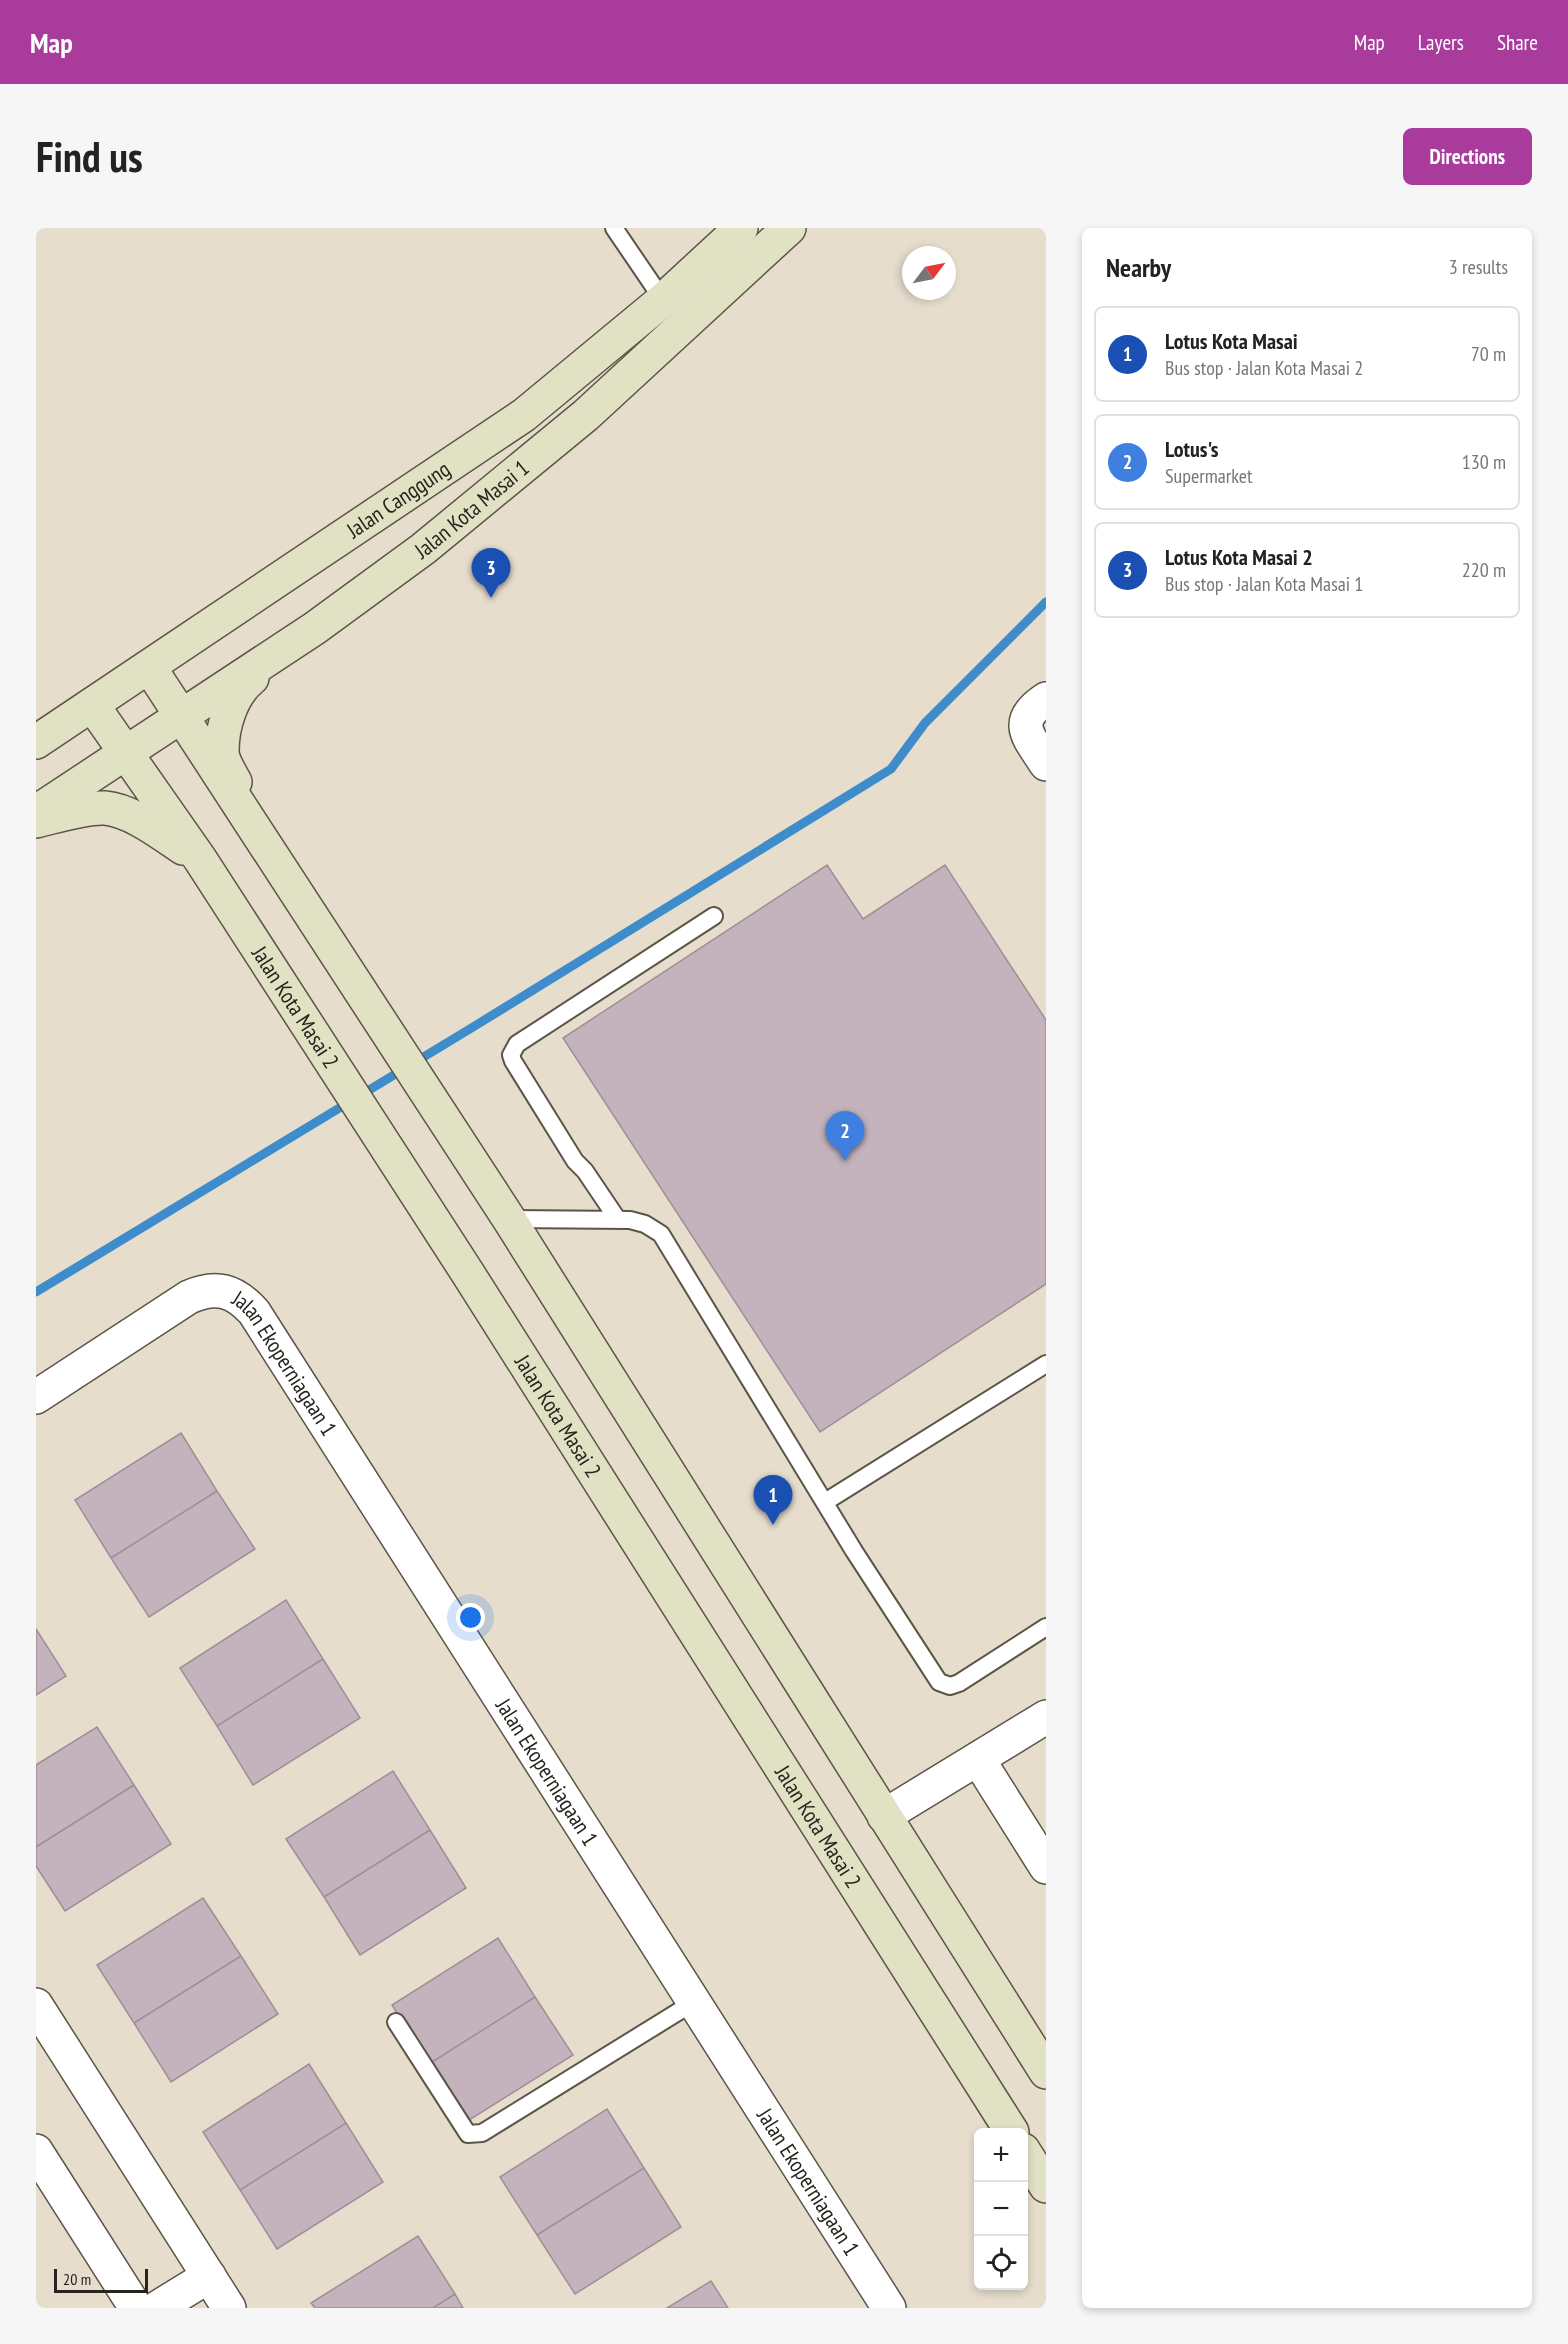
<!DOCTYPE html>
<meta charset="utf-8">
<style>
:root{--surface:#fff;--page:#f6f6f6;--text:#222;--muted:#767676;--line:#e0e0e0;--accent:#a83b9b}
body{margin:0;font-family:"PT Sans Narrow",sans-serif;background:var(--page);color:var(--text)}
.controls{position:absolute;right:18px;bottom:18px;display:grid;overflow:hidden;border-radius:9px;box-shadow:0 3px 9px #0003}
.controls button{width:54px;height:54px;display:grid;place-items:center;padding:0;border:0;border-bottom:2px solid var(--line);background:var(--surface);color:var(--text);font:30px sans-serif}
.compass{position:absolute;left:866px;top:18px;width:54px;height:54px;border-radius:50%;background:var(--surface);box-shadow:0 3px 9px #0003;rotate:58deg}
.scale{position:absolute;left:18px;bottom:15px;width:94px;box-sizing:border-box;padding-left:6px;border:3px solid #27241e;border-top:0;font-size:16px;line-height:21px;white-space:nowrap;color:#27241e;-webkit-text-stroke:4px #e6ddcd;paint-order:stroke}
.you{position:absolute;left:435px;top:1390px;width:21px;height:21px;margin:-15px;border:4px solid #fff;border-radius:50%;background:#1a73e8;box-shadow:0 0 0 9px #1a73e833}
.badge{display:grid;place-items:center;width:39px;height:39px;border-radius:50%;background:var(--accent);color:#fff;font-size:20px;font-weight:700}
.pin{position:absolute;translate:-50% -50px;filter:drop-shadow(0 2px 3px #0008)}
.pin::after{content:'';position:absolute;top:32px;width:21px;height:18px;background:inherit;clip-path:polygon(0 0,100% 0,50% 100%)}
.list{margin:0;padding:0;list-style:none}
h2{display:flex;justify-content:space-between;align-items:center;height:78px;margin:0;padding:0 24px;font-size:26px}
h2 small{font-size:20px;font-weight:400;color:var(--muted)}
.list li{display:grid;grid-template-columns:39px 1fr auto;gap:18px;align-items:center;box-sizing:border-box;height:96px;margin:0 12px 12px;padding:0 12px;border:2px solid var(--line);border-radius:9px}
.list b{display:block;font-size:22px;white-space:nowrap}
.list p{margin:0;font-size:20px;white-space:nowrap;color:var(--muted)}
.list em{font-size:20px;font-style:normal;color:var(--muted)}
.icon{flex:none;width:33px;height:33px;fill:none;stroke:currentColor;stroke-width:2;stroke-linecap:round;stroke-linejoin:round}
.map{position:relative;flex:none;width:1010px;height:2080px;overflow:hidden;border-radius:9px}
header{display:flex;align-items:center;gap:36px;box-sizing:border-box;height:84px;padding:0 30px;background:var(--accent);color:#fff}
header strong{font-size:28px}
nav{display:flex;gap:33px;margin-inline-start:auto;font-size:21px}
.intro{display:flex;align-items:center;justify-content:space-between;box-sizing:border-box;height:144px;padding:0 36px}
h1{margin:0;font-size:42px}
.button{padding:15px 27px;border-radius:9px;background:var(--accent);color:#fff;font-size:21px;font-weight:700}
main{display:flex;gap:36px;padding:0 36px}
aside{flex:1;background:var(--surface);border-radius:9px;box-shadow:0 3px 9px #0003}
.map>svg:first-child{display:block}
.lines{fill:none;stroke-linecap:round;stroke-linejoin:round}
.stream{stroke:#3f8ccc;stroke-width:9}
.building{fill:#c4b3bd;stroke:#9e8e97;stroke-width:1.5}
.service-casing{stroke:#5c5547;stroke-width:20}
.minor-casing{stroke:#5c5547;stroke-width:36}
.secondary-casing{stroke:#5c5547;stroke-width:36}
.service{stroke:#fff;stroke-width:16}
.minor{stroke:#fff;stroke-width:33}
.secondary{stroke:#e1e1c4;stroke-width:33}
.labels{text-anchor:middle;dominant-baseline:central;stroke-width:4.5;stroke-linejoin:round;paint-order:stroke}
.street-label{font-size:22px;fill:#27241e;stroke:#e6ddcd}
</style>
<header>
<strong>Map</strong>
<nav><a>Map</a><a>Layers</a><a>Share</a></nav>
</header>
<div class="intro"><h1>Find us</h1><a class="button">Directions</a></div>
<main>
<div class="map">
<svg width="1010" height="2080" viewBox="0 0 1010 2080">
<rect width="100%" height="100%" fill="#e6ddcd"/>
<g class="lines">
<!-- stream -->
<path class="stream" d="M0,1064L442,796L855,541L889,495L1010,374"/>
</g>
<!-- building -->
<path class="building" d="M791,637L827,691L909,637L1010,792V1056L784,1204L527,810Z
M145,1205L181,1263L75,1330L39,1272Z
M181,1263L219,1321L113,1389L75,1330Z
M250,1372L287,1431L181,1498L144,1440Z
M0,1401L30,1448L0,1467Z
M287,1431L324,1490L217,1557L181,1498Z
M61,1499L98,1557L0,1619V1537Z
M357,1543L394,1602L288,1669L250,1611Z
M98,1557L135,1616L29,1683L0,1638V1619Z
M394,1602L430,1660L324,1727L288,1669Z
M167,1670L205,1728L98,1795L61,1737Z
M462,1710L499,1769L393,1836L356,1777Z
M205,1728L242,1786L135,1854L98,1795Z
M499,1769L537,1827L430,1894L393,1836Z
M273,1836L310,1895L204,1962L167,1904Z
M571,1881L608,1940L501,2007L464,1949Z
M310,1895L347,1954L241,2021L204,1962Z
M608,1940L645,1999L539,2066L501,2007Z
M382,2008L419,2066L397,2080H279L275,2075Z
M675,2053L692,2080H631Z
M419,2066L427,2080H397Z"/>
<g class="lines">
<!-- service casing -->
<g class="service-casing">
<path id="service" d="M578,0L627,72
M473,991L594,992L609,996L625,1006L818,1323L903,1454L914,1458L923,1455L1010,1399
M582,992L549,943L539,933L477,833L475,827L481,816L678,688
M789,1274L1010,1136
M360,1794L432,1906L446,1905L658,1774"/>
</g>
<!-- minor casing -->
<g class="minor-casing">
<g id="minor">
<path d="M1010,471C975,494 993,509 1010,536"/>
<path id="s1" d="M0,1169L153,1069C180,1057 198,1062 218,1084L853,2080"/>
<path d="M942,1531L1010,1639"/>
<path d="M848,1588L1010,1489"/>
<path d="M0,1777L193,2080"/>
<path d="M0,1923L100,2080"/>
<path d="M121,2080L173,2048"/>
</g>
</g>
<!-- secondary casing -->
<g class="secondary-casing">
<g id="secondary">
<path d="M114,440L473,991L1010,1844"/>
<path id="s2" d="M57,478L164,631L431,1044L976,1904"/>
<path id="s3" d="M0,514L488,187L627,72L705,0"/>
<path d="M199,554C195,546 186,533 186,523C186,497 196,466 216,450"/>
<path id="s4" d="M0,584L279,400L387,321L550,187L753,0"/>
<path d="M0,593C21,588 48,579 69,580C95,582 126,606 147,620"/>
<path d="M987,1922L1010,1958"/>
</g>
</g>
<!-- service -->
<use href="#service" class="service"/>
<!-- minor -->
<use href="#minor" class="minor"/>
<!-- secondary -->
<use href="#secondary" class="secondary"/>
</g>
<g class="labels">
<!-- street labels -->
<g class="street-label">
<text stroke="none"><textPath href="#s3" startOffset="436">Jalan Canggung</textPath></text>
<text stroke="none"><textPath href="#s4" startOffset="531">Jalan Kota Masai 1</textPath></text>
<text stroke="none"><textPath href="#s2" startOffset="363">Jalan Kota Masai 2</textPath></text>
<text stroke="none"><textPath href="#s1" startOffset="315">Jalan Ekoperniagaan 1</textPath></text>
<text stroke="none"><textPath href="#s2" startOffset="849">Jalan Kota Masai 2</textPath></text>
<text stroke="none"><textPath href="#s1" startOffset="801">Jalan Ekoperniagaan 1</textPath></text>
<text stroke="none"><textPath href="#s2" startOffset="1335">Jalan Kota Masai 2</textPath></text>
<text stroke="none"><textPath href="#s1" startOffset="1287">Jalan Ekoperniagaan 1</textPath></text>
</g>
</g>
</svg>
<div class="controls">
<button>+</button>
<button>−</button>
<button><svg class="icon" aria-label="locate" viewBox="0 0 24 24"><circle cx="12" cy="12" r="6"/><path d="M12 2v4M12 18v4M2 12h4M18 12h4"/></svg></button>
</div>
<svg class="compass" viewBox="-18 -18 36 36"><path d="M0-13l5 13h-10z" fill="#e53935"/><path d="M0 13l5-13h-10z" fill="#767676"/></svg>
<div class="scale">20 m</div>
<div class="you"></div>
<div class="pin badge" style="left:737px;top:1297px;background:#1a4fb4">1</div>
<div class="pin badge" style="left:809px;top:933px;background:#3f7fe0">2</div>
<div class="pin badge" style="left:455px;top:370px;background:#1a4fb4">3</div>
</div>
<aside>
<h2>Nearby<small>3 results</small></h2>
<ul class="list">
<li><span class="badge" style="background:#1a4fb4">1</span><div><b>Lotus Kota Masai</b><p>Bus stop · Jalan Kota Masai 2</p></div><em>70 m</em></li>
<li><span class="badge" style="background:#3f7fe0">2</span><div><b>Lotus's</b><p>Supermarket</p></div><em>130 m</em></li>
<li><span class="badge" style="background:#1a4fb4">3</span><div><b>Lotus Kota Masai 2</b><p>Bus stop · Jalan Kota Masai 1</p></div><em>220 m</em></li>
</ul>
</aside>
</main>
